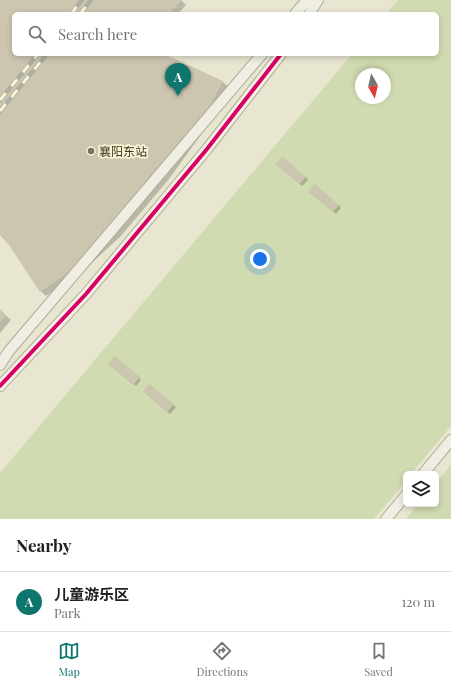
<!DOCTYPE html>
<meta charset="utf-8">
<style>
:root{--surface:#fff;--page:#f2f2f2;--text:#202124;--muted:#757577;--line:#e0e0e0;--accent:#0f766e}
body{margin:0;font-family:"Playfair Display","Noto Sans SC",serif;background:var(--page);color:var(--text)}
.controls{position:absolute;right:12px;bottom:12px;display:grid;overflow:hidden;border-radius:6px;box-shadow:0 2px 6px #0003}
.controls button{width:36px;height:36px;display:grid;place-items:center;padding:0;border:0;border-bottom:1px solid var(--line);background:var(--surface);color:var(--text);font:20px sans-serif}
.compass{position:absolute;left:355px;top:68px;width:36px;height:36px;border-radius:50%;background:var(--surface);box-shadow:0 2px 6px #0003;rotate:172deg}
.you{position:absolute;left:260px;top:259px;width:14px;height:14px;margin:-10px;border:3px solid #fff;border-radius:50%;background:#1a73e8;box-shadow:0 0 0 6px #1a73e833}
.badge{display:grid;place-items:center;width:26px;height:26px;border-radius:50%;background:var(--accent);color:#fff;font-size:13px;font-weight:700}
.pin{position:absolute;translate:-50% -33px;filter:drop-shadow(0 1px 2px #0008)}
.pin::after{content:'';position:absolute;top:21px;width:14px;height:12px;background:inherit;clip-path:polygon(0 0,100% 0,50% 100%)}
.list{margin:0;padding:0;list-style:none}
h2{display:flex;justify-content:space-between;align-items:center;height:52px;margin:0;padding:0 16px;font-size:17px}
h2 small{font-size:13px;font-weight:400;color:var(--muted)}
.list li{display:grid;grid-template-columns:26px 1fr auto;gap:12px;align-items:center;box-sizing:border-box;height:60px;padding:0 16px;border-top:1px solid var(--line)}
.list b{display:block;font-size:15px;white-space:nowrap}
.list p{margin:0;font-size:13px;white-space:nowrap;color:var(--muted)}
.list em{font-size:13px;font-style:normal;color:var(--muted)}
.icon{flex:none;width:22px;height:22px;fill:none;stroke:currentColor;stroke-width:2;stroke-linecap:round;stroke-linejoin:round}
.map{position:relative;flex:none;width:451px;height:519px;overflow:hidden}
.search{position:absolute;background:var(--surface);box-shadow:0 2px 6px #0003;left:12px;right:12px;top:12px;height:44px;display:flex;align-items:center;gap:10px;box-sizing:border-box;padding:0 14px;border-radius:6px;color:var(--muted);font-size:15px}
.sheet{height:112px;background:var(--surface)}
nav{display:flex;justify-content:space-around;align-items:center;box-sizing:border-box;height:56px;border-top:1px solid var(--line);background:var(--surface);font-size:11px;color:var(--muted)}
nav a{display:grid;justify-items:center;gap:2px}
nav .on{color:var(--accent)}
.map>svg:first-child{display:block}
.green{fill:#d1dbb1;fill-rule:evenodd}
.shadow{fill:#0003}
.building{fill:#ccc5b0}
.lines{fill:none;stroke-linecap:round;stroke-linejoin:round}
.tertiary-casing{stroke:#aeaa98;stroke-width:12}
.tertiary{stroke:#f0eee2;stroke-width:10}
.rail-casing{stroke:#afaea2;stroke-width:4.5}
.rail{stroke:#f9f6d6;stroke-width:3;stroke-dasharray:9;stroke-linecap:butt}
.cycleway-casing{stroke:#f9f6d6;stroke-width:6}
.cycleway{stroke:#d6006c;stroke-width:4}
.poi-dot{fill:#7a735c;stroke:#f9f6d6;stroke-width:1.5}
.labels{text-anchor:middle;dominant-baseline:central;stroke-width:3.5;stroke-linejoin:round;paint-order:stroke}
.poi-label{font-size:12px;fill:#3f351e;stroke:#f9f6d6;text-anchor:start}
</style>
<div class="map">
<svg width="451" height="519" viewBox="0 0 451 519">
<rect width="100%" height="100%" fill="#e8e6d0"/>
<!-- green -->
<path class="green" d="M398,0H451V426L411,474H406V481L374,519H0V473L352,54H437V14H386ZM361,74H385V98H361Z
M451,464V519H406L418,504H436V483Z"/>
<!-- shadow -->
<path class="shadow" d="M0,0H181L186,5L178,14H14V54H162L223,82L228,87L203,132L169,179L121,236L82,272L46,296L41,291L10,245L0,233Z
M279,166L306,177L308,180L302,186Z
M312,194L339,205L341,208L336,214Z
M0,311L11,320L0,333Z
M112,366L139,377L141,380L136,386Z
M149,385L176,407L170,414L146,394Z"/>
<!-- building -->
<path class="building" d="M0,0H182L169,14H14V54H164L223,81L199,127L77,267L40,292L9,245L0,235Z
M282,156L306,177L300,184L275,164Z
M315,184L339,205L333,212L308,192Z
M0,309L6,315L0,322Z
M115,356L140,377L133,385L108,364Z
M149,384L174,404L167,412L143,391Z"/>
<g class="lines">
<!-- tertiary casing -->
<g class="tertiary-casing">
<path id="tertiary" d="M295,14L307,0
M309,14L318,0
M0,365L9,351L262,54
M0,386L86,294L207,149L281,54
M423,474L451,440
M386,519L406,495"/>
</g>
<!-- tertiary -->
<use href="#tertiary" class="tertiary"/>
<!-- rail casing -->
<g class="rail-casing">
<path id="rail" d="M71,14L82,0
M80,14L91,0
M0,100L38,54
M0,111L47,54"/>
</g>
<!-- rail -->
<use href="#rail" class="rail"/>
<!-- cycleway casing -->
<g class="cycleway-casing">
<path id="cycleway" d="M0,386L86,294L207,149L281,54"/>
</g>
<!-- cycleway -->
<use href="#cycleway" class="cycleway"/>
</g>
<!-- markers -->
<circle class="poi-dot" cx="91" cy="151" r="4"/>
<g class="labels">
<!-- poi labels -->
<g class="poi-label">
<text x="99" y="151">襄阳东站</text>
</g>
</g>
</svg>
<div class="controls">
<button><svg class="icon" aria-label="layers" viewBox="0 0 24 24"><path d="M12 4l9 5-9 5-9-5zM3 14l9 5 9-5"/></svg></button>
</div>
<svg class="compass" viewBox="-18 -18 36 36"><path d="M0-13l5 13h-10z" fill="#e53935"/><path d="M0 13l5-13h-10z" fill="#757577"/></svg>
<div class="you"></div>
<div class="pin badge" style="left:178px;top:96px">A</div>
<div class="search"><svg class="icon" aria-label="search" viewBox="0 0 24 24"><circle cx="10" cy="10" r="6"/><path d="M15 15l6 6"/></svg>Search here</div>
</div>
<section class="sheet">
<h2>Nearby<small></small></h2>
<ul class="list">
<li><span class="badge">A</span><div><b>儿童游乐区</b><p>Park</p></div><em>120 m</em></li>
</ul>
</section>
<nav>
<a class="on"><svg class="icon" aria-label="map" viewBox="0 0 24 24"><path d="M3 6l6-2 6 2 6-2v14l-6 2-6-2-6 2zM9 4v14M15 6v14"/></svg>Map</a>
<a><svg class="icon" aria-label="directions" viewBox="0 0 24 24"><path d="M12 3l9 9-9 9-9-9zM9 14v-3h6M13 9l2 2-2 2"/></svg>Directions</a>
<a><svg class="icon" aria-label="saved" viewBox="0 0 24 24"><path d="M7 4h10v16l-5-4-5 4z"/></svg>Saved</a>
</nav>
